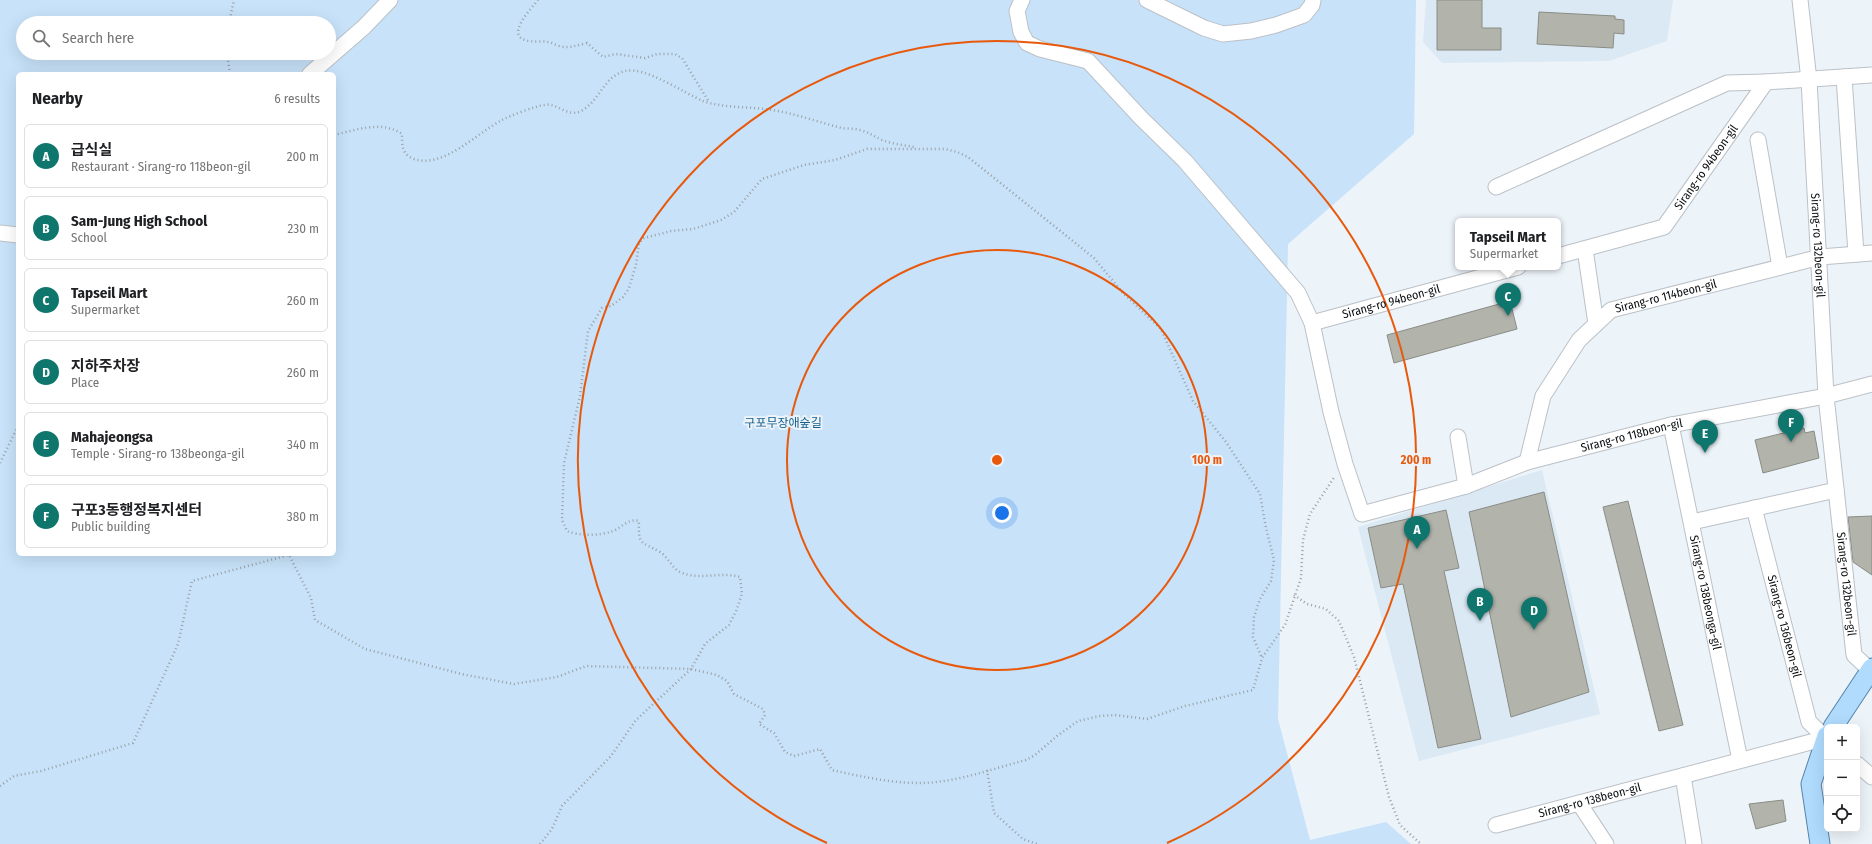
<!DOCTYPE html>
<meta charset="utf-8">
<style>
:root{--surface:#fff;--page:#f6f6f6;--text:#202124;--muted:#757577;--line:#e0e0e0;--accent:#0f766e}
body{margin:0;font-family:"Fira Sans Condensed","Noto Sans KR",sans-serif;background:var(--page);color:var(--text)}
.controls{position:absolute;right:12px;bottom:12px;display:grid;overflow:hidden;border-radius:6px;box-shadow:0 4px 16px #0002}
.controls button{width:36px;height:36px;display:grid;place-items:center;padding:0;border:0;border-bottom:1px solid var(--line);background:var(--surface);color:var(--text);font:20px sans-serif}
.you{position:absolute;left:1002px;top:513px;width:14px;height:14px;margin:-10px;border:3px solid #fff;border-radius:50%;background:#1a73e8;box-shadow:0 0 0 6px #1a73e833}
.badge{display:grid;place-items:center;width:26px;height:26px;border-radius:50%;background:var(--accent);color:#fff;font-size:13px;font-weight:700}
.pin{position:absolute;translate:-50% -33px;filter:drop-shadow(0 1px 2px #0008)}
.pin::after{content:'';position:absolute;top:21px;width:14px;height:12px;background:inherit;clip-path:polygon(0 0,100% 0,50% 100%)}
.popup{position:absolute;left:1455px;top:218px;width:106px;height:52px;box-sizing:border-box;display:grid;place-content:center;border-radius:6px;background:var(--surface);filter:drop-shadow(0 1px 3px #0005);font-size:13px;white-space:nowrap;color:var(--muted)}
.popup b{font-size:15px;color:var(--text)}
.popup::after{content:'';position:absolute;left:50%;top:100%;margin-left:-8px;border:8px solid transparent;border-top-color:var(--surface)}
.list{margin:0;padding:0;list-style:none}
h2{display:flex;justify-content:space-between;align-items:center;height:52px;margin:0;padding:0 16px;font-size:17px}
h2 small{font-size:13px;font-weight:400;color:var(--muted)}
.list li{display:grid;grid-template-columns:26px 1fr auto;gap:12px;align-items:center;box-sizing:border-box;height:64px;margin:0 8px 8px;padding:0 8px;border:1px solid var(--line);border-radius:6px}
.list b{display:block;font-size:15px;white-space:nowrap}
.list p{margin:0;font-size:13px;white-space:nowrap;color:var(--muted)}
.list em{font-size:13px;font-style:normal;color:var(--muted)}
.icon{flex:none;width:22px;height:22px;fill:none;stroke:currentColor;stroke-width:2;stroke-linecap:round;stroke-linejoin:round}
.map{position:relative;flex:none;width:1872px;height:844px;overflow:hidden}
.search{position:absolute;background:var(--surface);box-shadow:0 4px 16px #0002;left:16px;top:16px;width:320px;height:44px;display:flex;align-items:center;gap:10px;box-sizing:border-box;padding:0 14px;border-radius:22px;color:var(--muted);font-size:15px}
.panel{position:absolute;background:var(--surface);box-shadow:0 4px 16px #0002;left:16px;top:72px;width:320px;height:484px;border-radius:6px}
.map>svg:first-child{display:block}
.built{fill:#dbe9f4}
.green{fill:#c7e2f9;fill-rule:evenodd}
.building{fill:#b2b4ac;stroke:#8a8c85}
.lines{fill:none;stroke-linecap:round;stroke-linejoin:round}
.minor-casing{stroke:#bbc1c7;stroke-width:17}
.major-casing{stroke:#5484a9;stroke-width:21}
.path{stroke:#9ba1a5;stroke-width:2.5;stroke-dasharray:1 3;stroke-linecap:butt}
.minor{stroke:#fff;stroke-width:15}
.major{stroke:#b0dbfd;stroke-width:19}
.ring{fill:none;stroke:#e8590c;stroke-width:2}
.labels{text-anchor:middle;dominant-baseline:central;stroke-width:4;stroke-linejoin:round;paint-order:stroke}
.street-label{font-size:12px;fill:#0b0e10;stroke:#ecf3f9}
.park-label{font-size:12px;fill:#115d8d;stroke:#ecf3f9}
.centre{fill:#e8590c;stroke:#ecf3f9;stroke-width:2}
.ring-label{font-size:12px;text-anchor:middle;font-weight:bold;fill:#e8590c;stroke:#ecf3f9;stroke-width:4;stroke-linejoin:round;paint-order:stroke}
</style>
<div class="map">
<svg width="1872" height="844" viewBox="0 0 1872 844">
<rect width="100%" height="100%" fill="#ecf3f9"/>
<!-- built -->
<path class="built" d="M1426,0H1673L1667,41L1609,61L1442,63L1423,42Z
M1542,470L1600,714L1419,761L1358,527Z"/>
<!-- green -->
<path class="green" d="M0,0H1416L1414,134L1288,244L1278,719L1310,840L1386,822L1411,844H0ZM23,23H329V53H23ZM18,74H334V554H18Z"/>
<!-- building -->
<path class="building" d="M1437,0H1482V28H1501V50H1437Z
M1539,12L1615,16V19L1624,20V34L1614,33L1613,48L1537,44Z
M1510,301L1517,329L1394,363L1387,335Z
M1804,428L1805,433L1814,431L1819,458L1763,473L1755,440Z
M1544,492L1589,692L1511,717L1469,512Z
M1628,501L1683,725L1659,731L1603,507Z
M1446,510L1459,568L1444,571L1481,739L1438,748L1403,584L1381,588L1368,528Z
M1872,516V575L1853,562L1848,517Z
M1783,800L1786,821L1756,829L1749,804Z"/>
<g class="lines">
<!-- minor casing -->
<g class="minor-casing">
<g id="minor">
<path id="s1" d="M1022,0L1017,11L1021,32L1027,43L1040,49L1088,61L1141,118L1185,161L1298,293L1312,323L1331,412L1345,464L1362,514L1466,486L1527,462L1671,425L1826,396L1872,384"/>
<path d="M1147,0L1204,28L1223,34L1251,31L1276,25L1304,15L1312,5L1313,0"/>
<path id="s2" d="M1800,0L1809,80L1826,396L1854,655L1872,672"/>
<path d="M310,74L364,27L390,0"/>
<path d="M1844,77L1856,254"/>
<path d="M1758,140L1780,267"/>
<path d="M1496,187L1727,83L1766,82"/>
<path d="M0,233L18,235"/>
<path d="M1585,249L1596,324"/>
<path id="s3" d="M1558,256L1664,227L1766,82L1872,75"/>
<path id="s4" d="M1312,323L1518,267"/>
<path id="s5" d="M1671,425L1740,760"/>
<path d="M1458,437L1466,486"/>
<path id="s6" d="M1527,462L1543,396L1579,340L1611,310L1820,257L1872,253"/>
<path id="s7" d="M1754,508L1809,722L1827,739"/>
<path d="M1692,522L1836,490"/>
<path d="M1857,764L1872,777"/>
<path d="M1683,776L1694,844"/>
<path d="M1579,803L1606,844"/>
<path id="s8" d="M1496,825L1826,738"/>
</g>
</g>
<!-- major casing -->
<g class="major-casing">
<path id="major" d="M1833,727L1872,668
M1820,844L1811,784L1827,736"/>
</g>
<!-- path -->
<path class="path" d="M538,0C531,9 503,37 529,41C535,42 542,41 548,42C552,42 555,45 559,46C569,49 577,45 587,43L603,57L616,54L645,58L657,54H675L682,58L709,102
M229,23L234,0
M227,53L230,74
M334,135C356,130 382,120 402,134C402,145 402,155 414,159C443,169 477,133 502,120C509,116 536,106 544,105C557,102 567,118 581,111C600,101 603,77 625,71C645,66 684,93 703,101C725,109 754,106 778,111C800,115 821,123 842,128C848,129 854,128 860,130C868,132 874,136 882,140C892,144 904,145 914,147
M0,463L18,426
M1294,595L1307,604L1326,609L1339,621L1354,657L1389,797L1400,825L1421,844
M987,770L994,813L1023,839L1037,844
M0,786L14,776L41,771L133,743L178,644L192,581L289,555L311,598L315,620L365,649L466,675L514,684L557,677L586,666L691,669L717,675L727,681L734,694L763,709L765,715L759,724L774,733L785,752L794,756L820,749L832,770C868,778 907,787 944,781C971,777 999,767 1026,760L1035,755L1057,736L1078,721L1100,716L1115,715L1147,719L1185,706L1253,690L1262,658L1285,625L1301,578L1303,540L1310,514L1335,476
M540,844L552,829L562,806L611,756L636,720L691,669L705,644L729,625L736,611L742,594L740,577C721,571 699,581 680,572C672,568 668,557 660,552C641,541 638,546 639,521C628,518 623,527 613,531C600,536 579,536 567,531L562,520L564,463L580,396L588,331L602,308L611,306L623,297L629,288L636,265L639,243L644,238L671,231L693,229L721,220L734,212L762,179L804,165L835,160L867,149H945L957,152L968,157L1094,258L1123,293L1161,329L1193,401L1226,442L1260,494L1266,528L1274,560L1271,581L1260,599L1254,617L1253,637L1262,658"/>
<!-- minor -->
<use href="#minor" class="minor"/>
<!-- major -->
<use href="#major" class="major"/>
</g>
<!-- distance rings -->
<g class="ring">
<circle cx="997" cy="460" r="210"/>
<path d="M827 843A419 419 0 1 1 1167 843"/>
</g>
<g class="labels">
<!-- street labels -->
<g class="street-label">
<text stroke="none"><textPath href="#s3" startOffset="183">Sirang-ro 94beon-gil</textPath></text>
<text stroke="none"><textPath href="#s2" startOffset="246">Sirang-ro 132beon-gil</textPath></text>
<text stroke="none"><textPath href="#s6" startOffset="235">Sirang-ro 114beon-gil</textPath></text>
<text stroke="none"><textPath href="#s4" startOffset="82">Sirang-ro 94beon-gil</textPath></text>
<text stroke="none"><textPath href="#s1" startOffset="935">Sirang-ro 118beon-gil</textPath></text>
<text stroke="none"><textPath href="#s2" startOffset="586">Sirang-ro 132beon-gil</textPath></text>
<text stroke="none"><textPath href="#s5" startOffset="171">Sirang-ro 138beonga-gil</textPath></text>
<text stroke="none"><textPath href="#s7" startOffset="122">Sirang-ro 136beon-gil</textPath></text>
<text stroke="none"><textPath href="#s8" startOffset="97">Sirang-ro 138beon-gil</textPath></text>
</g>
<!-- park labels -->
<g class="park-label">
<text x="783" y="423">구포무장애숲길</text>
</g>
</g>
<circle cx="997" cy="460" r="6" class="centre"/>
<g class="ring-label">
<text x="1207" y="464">100 m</text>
<text x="1416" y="464">200 m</text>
</g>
</svg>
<div class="controls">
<button>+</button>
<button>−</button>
<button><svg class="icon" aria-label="locate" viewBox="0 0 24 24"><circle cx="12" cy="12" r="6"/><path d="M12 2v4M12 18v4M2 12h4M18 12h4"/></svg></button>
</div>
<div class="you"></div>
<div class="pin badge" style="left:1417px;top:549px">A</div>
<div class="pin badge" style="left:1480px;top:621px">B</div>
<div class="pin badge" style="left:1508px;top:316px">C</div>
<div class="popup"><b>Tapseil Mart</b>Supermarket</div>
<div class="pin badge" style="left:1534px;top:630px">D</div>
<div class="pin badge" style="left:1705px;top:453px">E</div>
<div class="pin badge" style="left:1791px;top:442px">F</div>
<div class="search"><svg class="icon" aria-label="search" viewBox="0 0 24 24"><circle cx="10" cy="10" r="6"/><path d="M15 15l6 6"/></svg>Search here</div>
<section class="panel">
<h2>Nearby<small>6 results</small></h2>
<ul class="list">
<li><span class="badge">A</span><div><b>급식실</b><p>Restaurant · Sirang-ro 118beon-gil</p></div><em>200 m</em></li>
<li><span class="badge">B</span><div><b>Sam-Jung High School</b><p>School</p></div><em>230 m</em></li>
<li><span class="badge">C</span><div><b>Tapseil Mart</b><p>Supermarket</p></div><em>260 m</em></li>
<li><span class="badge">D</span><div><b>지하주차장</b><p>Place</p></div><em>260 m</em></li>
<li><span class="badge">E</span><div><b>Mahajeongsa</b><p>Temple · Sirang-ro 138beonga-gil</p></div><em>340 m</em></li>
<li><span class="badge">F</span><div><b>구포3동행정복지센터</b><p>Public building</p></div><em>380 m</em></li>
</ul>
</section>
</div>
